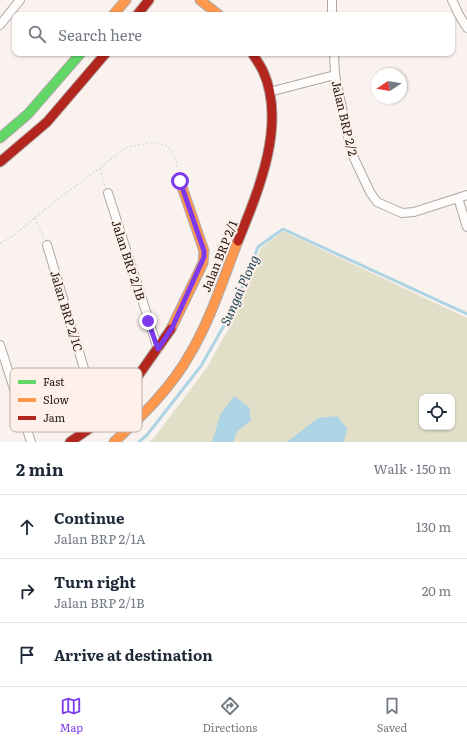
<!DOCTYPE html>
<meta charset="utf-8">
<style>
:root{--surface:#fff;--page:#f6f6f7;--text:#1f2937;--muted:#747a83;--line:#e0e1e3;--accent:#7c3aed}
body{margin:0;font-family:Literata,serif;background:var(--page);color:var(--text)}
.controls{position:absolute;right:12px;bottom:12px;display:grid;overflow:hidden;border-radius:8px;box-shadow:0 1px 3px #0004}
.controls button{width:36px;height:36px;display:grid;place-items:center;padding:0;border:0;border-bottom:1px solid var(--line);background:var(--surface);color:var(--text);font:20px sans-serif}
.compass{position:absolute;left:371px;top:68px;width:36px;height:36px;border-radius:50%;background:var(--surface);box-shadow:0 1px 3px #0004;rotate:258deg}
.stop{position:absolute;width:12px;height:12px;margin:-9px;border:3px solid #7c3aed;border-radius:50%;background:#fff}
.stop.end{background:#7c3aed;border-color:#fff;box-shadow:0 1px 4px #0008}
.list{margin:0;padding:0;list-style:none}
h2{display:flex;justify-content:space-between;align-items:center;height:52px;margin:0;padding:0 16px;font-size:17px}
h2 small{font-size:13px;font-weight:400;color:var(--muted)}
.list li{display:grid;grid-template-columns:26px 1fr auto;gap:12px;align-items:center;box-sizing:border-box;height:64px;padding:0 16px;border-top:1px solid var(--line)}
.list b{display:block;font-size:15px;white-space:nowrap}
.list p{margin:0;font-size:13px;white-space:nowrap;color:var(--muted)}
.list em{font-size:13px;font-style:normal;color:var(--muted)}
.icon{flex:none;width:22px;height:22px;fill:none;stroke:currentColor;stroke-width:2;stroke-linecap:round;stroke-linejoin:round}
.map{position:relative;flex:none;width:467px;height:442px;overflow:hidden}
.search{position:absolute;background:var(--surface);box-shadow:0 1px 3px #0004;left:12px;right:12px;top:12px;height:44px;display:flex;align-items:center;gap:10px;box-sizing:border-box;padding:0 14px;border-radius:8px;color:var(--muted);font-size:15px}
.sheet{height:244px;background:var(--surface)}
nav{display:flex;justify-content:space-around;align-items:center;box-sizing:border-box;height:56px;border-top:1px solid var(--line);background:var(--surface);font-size:11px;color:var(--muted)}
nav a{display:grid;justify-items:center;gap:2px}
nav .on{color:var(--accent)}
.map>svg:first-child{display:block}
.green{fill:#e2dfc9;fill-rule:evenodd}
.water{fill:#add4e4}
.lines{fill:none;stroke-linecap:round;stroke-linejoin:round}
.stream{stroke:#add4e4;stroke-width:3}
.street-casing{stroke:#aea7a4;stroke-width:10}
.fast-casing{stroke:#aea7a4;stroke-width:11}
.slow-casing{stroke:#aea7a4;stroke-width:11}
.jam-casing{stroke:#aea7a4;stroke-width:11}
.path{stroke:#dedcda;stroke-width:1.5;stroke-dasharray:2 2;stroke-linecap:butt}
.street{stroke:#fefdfc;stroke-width:8}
.fast{stroke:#63d668;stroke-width:9}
.slow{stroke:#ff974d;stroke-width:9}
.jam{stroke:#b3261e;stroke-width:9}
.route{stroke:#7c3aed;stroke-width:5}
.labels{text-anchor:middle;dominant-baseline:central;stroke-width:4;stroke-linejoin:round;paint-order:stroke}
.street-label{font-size:12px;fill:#201916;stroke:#fff0e9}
.water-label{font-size:13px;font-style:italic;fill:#164759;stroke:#fff0e9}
.key{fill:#fff0e9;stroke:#bcb0aa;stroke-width:1}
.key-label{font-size:11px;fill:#201916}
</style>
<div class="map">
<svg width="467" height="442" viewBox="0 0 467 442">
<rect width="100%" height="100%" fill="#faf2ee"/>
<!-- green -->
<path class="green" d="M283,231L467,318V442H149L153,439L206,369L233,321L261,248ZM422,397H452V427H422Z"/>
<!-- water -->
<path class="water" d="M234,396L249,407L251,420L237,432L233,442H212L220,415Z
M337,416L347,428L344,442H287L318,418Z"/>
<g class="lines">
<!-- stream -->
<path class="stream" d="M139,442L147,435L201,366L235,306L258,247L283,229L467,314"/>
<!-- street casing -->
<g class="street-casing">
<path id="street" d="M332,0V15
M452,0L459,15L467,28
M0,25L20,0
M334,53L335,75L349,141L353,156L370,192L377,202L402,213L414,212L467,195
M269,92L335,75
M108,193L158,349
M458,198L467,227
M47,245L100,422
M0,345L31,442"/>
</g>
<!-- fast casing -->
<g class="fast-casing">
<path id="fast" d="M0,138L28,114L81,53"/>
</g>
<!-- slow casing -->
<g class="slow-casing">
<path id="slow" d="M200,0L219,15
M113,15L126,0
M171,329L203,263L204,251L180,181
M114,442C142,416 171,388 190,354C211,319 223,279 238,241"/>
</g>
<!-- jam casing -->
<g class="jam-casing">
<path id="jam" d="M137,15L149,0
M0,162L47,122L106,53
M238,241C258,192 287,124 263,71C260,65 256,59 252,53
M70,442L112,413L171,329"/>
</g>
<!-- path -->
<path class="path" d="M105,186L100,168L125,148L153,142L167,146L175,157L178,170
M35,218L44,238
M0,243L13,236L55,201L100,168"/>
<!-- street -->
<use href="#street" class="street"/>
<!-- fast -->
<use href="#fast" class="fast"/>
<!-- slow -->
<use href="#slow" class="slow"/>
<!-- jam -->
<use href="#jam" class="jam"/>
</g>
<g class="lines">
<!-- route -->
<path class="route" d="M148,321L158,349L172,328L204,257V251L180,181"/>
</g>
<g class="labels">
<!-- street labels -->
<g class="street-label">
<text transform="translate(345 118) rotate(77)">Jalan BRP 2/2</text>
<text transform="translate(219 256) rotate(-68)">Jalan BRP 2/1</text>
<text transform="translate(129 260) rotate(72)">Jalan BRP 2/1B</text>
<text transform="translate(67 311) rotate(73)">Jalan BRP 2/1C</text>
</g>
<!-- water labels -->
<g class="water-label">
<text transform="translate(239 290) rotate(-66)">Sungai Plong</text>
</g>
</g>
<!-- legend -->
<rect x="10" y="368" width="132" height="64" rx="6" class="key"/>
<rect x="18" y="380" width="18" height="4" fill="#63d668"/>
<rect x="18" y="398" width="18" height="4" fill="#ff974d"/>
<rect x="18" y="416" width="18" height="4" fill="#b3261e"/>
<g class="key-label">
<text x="43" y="386">Fast</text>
<text x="43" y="404">Slow</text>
<text x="43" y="422">Jam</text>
</g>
</svg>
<div class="controls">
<button><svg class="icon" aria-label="locate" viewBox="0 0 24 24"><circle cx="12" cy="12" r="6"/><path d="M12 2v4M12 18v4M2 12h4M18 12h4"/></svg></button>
</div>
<svg class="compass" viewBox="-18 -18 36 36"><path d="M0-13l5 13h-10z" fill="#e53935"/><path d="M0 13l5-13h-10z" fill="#747a83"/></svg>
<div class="stop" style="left:180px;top:181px"></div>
<div class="stop end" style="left:148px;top:321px"></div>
<div class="search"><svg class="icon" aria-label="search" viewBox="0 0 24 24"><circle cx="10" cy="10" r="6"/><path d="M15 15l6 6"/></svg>Search here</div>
</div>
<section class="sheet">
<h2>2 min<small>Walk · 150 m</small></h2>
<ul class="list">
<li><svg class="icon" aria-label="ahead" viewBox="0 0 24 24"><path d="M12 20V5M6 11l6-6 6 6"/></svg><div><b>Continue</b><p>Jalan BRP 2/1A</p></div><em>130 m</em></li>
<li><svg class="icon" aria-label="right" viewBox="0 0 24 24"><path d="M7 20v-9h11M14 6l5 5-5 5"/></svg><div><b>Turn right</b><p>Jalan BRP 2/1B</p></div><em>20 m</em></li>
<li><svg class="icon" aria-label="arrive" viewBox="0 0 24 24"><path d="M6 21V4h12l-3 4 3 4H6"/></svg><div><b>Arrive at destination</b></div></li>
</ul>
</section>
<nav>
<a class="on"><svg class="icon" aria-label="map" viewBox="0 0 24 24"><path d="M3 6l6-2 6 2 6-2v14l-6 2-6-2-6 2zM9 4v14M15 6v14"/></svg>Map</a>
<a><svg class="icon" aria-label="directions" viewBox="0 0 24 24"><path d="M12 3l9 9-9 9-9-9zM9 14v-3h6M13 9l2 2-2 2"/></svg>Directions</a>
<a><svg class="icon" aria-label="saved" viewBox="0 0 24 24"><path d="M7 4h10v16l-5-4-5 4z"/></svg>Saved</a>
</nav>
